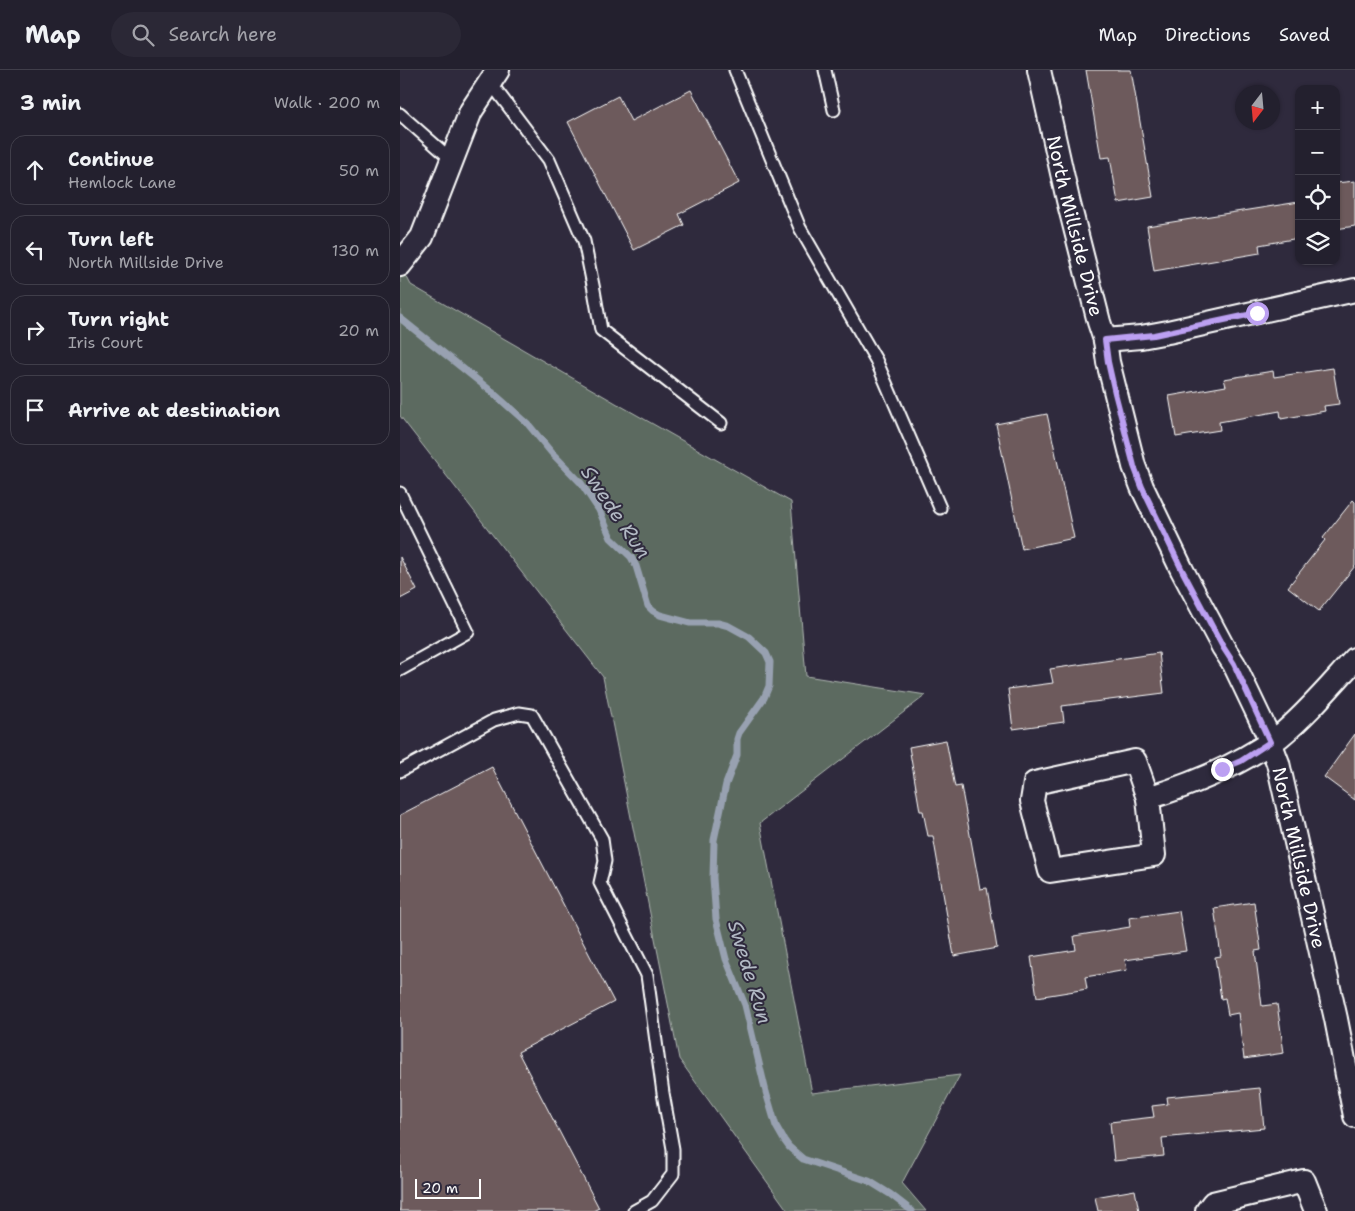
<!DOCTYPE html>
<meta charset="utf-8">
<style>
:root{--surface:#23202e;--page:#2b2836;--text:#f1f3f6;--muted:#a3a3aa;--line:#403e4a}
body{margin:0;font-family:"Shantell Sans",sans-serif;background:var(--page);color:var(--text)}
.controls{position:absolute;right:15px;top:15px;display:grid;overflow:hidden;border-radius:10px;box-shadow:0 1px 4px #0004}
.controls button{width:45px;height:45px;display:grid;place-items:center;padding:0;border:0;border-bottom:1px solid var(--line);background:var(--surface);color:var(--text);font:25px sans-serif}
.compass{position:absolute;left:835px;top:15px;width:45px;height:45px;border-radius:50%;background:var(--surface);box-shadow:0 1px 4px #0004;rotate:196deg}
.scale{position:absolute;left:15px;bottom:12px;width:66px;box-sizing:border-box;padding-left:5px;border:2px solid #fff;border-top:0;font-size:14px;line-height:18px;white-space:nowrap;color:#fff;-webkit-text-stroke:4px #2f2a3d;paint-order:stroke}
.stop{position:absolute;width:15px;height:15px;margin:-11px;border:4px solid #bca0f2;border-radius:50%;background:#fff}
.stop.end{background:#bca0f2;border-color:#fff;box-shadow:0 1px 5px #0008}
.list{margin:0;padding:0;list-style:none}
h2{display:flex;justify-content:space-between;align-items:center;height:65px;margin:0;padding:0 20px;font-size:21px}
h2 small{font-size:16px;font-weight:400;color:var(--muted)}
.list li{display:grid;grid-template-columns:32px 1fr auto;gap:15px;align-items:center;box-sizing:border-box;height:70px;margin:0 10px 10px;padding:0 10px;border:1px solid var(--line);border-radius:15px}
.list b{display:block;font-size:19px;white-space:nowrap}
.list p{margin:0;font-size:16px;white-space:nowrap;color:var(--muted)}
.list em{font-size:16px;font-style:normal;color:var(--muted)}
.icon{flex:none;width:28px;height:28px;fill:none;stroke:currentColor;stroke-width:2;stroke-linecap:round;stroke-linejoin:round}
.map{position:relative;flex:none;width:955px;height:1141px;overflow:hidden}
header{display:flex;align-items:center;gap:30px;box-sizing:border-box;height:70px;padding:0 25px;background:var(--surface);border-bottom:1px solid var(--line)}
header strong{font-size:24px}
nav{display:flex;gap:28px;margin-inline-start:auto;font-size:18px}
.search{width:350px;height:45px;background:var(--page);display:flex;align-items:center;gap:12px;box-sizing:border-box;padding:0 18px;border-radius:28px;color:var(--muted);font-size:19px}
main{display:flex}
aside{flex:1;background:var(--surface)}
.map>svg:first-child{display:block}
.green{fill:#5c6b61;stroke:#aeb5b0}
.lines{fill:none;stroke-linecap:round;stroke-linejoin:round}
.stream{stroke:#98a1b1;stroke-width:7}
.building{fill:#6d5a5b;stroke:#fff}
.service-casing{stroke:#fff;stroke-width:15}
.minor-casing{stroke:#fff;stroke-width:26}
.service{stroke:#2f2a3d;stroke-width:11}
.minor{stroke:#2f2a3d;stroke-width:22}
.route{stroke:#bca0f2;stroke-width:6}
.labels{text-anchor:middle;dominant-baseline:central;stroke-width:4;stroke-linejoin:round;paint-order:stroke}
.street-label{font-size:19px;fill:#fff;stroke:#2f2a3d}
.water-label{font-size:20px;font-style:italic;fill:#b2b9c4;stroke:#2f2a3d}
</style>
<header>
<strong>Map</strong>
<div class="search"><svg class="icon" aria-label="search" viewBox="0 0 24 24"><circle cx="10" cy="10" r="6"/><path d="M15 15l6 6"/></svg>Search here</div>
<nav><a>Map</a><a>Directions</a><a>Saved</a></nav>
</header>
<main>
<aside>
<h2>3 min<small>Walk · 200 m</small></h2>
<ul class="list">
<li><svg class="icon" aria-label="ahead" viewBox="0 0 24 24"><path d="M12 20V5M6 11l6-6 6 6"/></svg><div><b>Continue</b><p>Hemlock Lane</p></div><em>50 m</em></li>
<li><svg class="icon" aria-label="left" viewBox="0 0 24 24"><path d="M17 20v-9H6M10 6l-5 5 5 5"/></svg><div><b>Turn left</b><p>North Millside Drive</p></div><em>130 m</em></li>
<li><svg class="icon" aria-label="right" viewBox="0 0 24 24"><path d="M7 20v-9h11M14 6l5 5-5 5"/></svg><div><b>Turn right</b><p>Iris Court</p></div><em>20 m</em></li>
<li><svg class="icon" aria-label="arrive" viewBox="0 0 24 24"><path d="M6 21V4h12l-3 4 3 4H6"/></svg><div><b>Arrive at destination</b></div></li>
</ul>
</aside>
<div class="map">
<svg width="955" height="1141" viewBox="0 0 955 1141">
<rect width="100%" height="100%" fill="#2f2a3d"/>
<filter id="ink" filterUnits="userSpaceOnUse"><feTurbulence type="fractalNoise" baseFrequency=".02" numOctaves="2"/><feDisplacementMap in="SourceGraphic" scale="10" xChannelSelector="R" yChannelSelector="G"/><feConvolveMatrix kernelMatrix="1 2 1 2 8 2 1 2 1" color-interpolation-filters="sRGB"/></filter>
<g filter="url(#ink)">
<!-- green -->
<path class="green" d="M0,194L11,215L221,336L391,432L406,606L526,625L360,753L412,1023L560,1005L502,1113L526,1141H388L279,989L203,607L0,346Z"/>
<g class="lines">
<!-- stream -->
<path class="stream" d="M0,248L91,321L128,354L151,382L181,413L199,440L211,468L231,487L236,496L248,536L253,541L260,545L290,553H318L329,556L349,567L366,583L370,592L369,616L364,628L339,663L337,669V685L326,714L314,770L313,808L316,849L326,889L345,935L366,1022L376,1056L384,1070L389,1077L403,1089L469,1111L490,1124L512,1141"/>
</g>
<!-- building -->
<path class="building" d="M686,0H731L753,127L718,133L710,87L701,88Z
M291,20L339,113L279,144L284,155L234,180L168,52L218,26L231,51Z
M955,111V156L936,159V113Z
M899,132V168L859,175L860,183L754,201L747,156Z
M933,298L939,334L924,336L925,341L881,349L880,341L819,352L820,360L776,367L769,326L826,316L824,309L873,301L874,307Z
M647,344L674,468L622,479L596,354Z
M953,430L955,432V496L919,541L888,517L925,470L923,468Z
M0,487L17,520L0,529Z
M759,583L764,623L662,636L664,652L613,659L608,619L653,613L650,599Z
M955,664V730L924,707Z
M546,670L555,717L561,716L580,819L587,818L597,878L554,886L533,766H528L523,741H520L509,677Z
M92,697L214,932L118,982L199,1138L193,1141H0V745Z
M854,832L861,880L855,881L862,936L877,934L884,983L844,989L838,943L828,945L825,928L821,929L815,887L821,886L814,838Z
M779,841L786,881L725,890L727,900L685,907L687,919L637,927L631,887L676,880L674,866L730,857L729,848Z
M860,1018L864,1058L762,1068L764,1086L714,1091L710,1052L754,1047L752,1036L768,1034L767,1027Z
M735,1120L739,1141H698L695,1127Z"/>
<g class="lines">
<!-- service casing -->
<g class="service-casing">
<path id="service" d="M335,0L400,158L476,290L540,438
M425,0L434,40
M90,12L149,90L184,171L194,220L201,260L321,353
M0,44L52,90
M0,423L68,562L0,600
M0,701L94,650L119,643L132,645L202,769L205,791L200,813L247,905L263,1023L273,1079V1104L252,1131L234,1141"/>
</g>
<!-- minor casing -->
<g class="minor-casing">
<g id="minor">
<path id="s1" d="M639,0L668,130L699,252L705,270L708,292L734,396L742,417L782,500L823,577L834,594L866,661L878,693L936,949L955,1046"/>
<path d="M0,195L22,167L71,41L98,0"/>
<path d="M705,270L741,267L768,262L955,220"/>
<path d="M735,691L748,728L754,785L650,801L632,731L635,713Z"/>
<path d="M748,728C787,716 825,701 860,679C867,675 874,671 880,666C908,643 931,615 955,589"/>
<path d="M807,1141L813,1133L904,1111L916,1141"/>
</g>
</g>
<!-- service -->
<use href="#service" class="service"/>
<!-- minor -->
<use href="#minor" class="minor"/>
</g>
</g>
<g class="lines" filter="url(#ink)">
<!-- route -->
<path class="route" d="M822,699L841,691L870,672L834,594L823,577L782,500L742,417L734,396L715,323L708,292L705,270L754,265L857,243"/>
</g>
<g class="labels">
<!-- street labels -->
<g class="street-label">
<text stroke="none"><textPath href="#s1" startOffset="160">North Millside Drive</textPath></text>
<text stroke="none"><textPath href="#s1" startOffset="835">North Millside Drive</textPath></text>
</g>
<!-- water labels -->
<g class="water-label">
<text transform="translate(216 442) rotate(56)">Swede Run</text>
<text transform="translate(350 902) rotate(73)">Swede Run</text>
</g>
</g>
</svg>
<div class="controls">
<button>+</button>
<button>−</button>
<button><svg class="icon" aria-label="locate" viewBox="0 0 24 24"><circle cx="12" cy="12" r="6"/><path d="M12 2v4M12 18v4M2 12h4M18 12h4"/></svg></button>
<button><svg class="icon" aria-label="layers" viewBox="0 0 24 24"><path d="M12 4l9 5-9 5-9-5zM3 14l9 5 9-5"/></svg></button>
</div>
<svg class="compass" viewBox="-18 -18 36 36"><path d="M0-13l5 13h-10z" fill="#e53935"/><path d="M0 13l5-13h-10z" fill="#a3a3aa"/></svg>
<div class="scale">20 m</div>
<div class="stop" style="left:857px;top:243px"></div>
<div class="stop end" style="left:822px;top:699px"></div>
</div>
</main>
